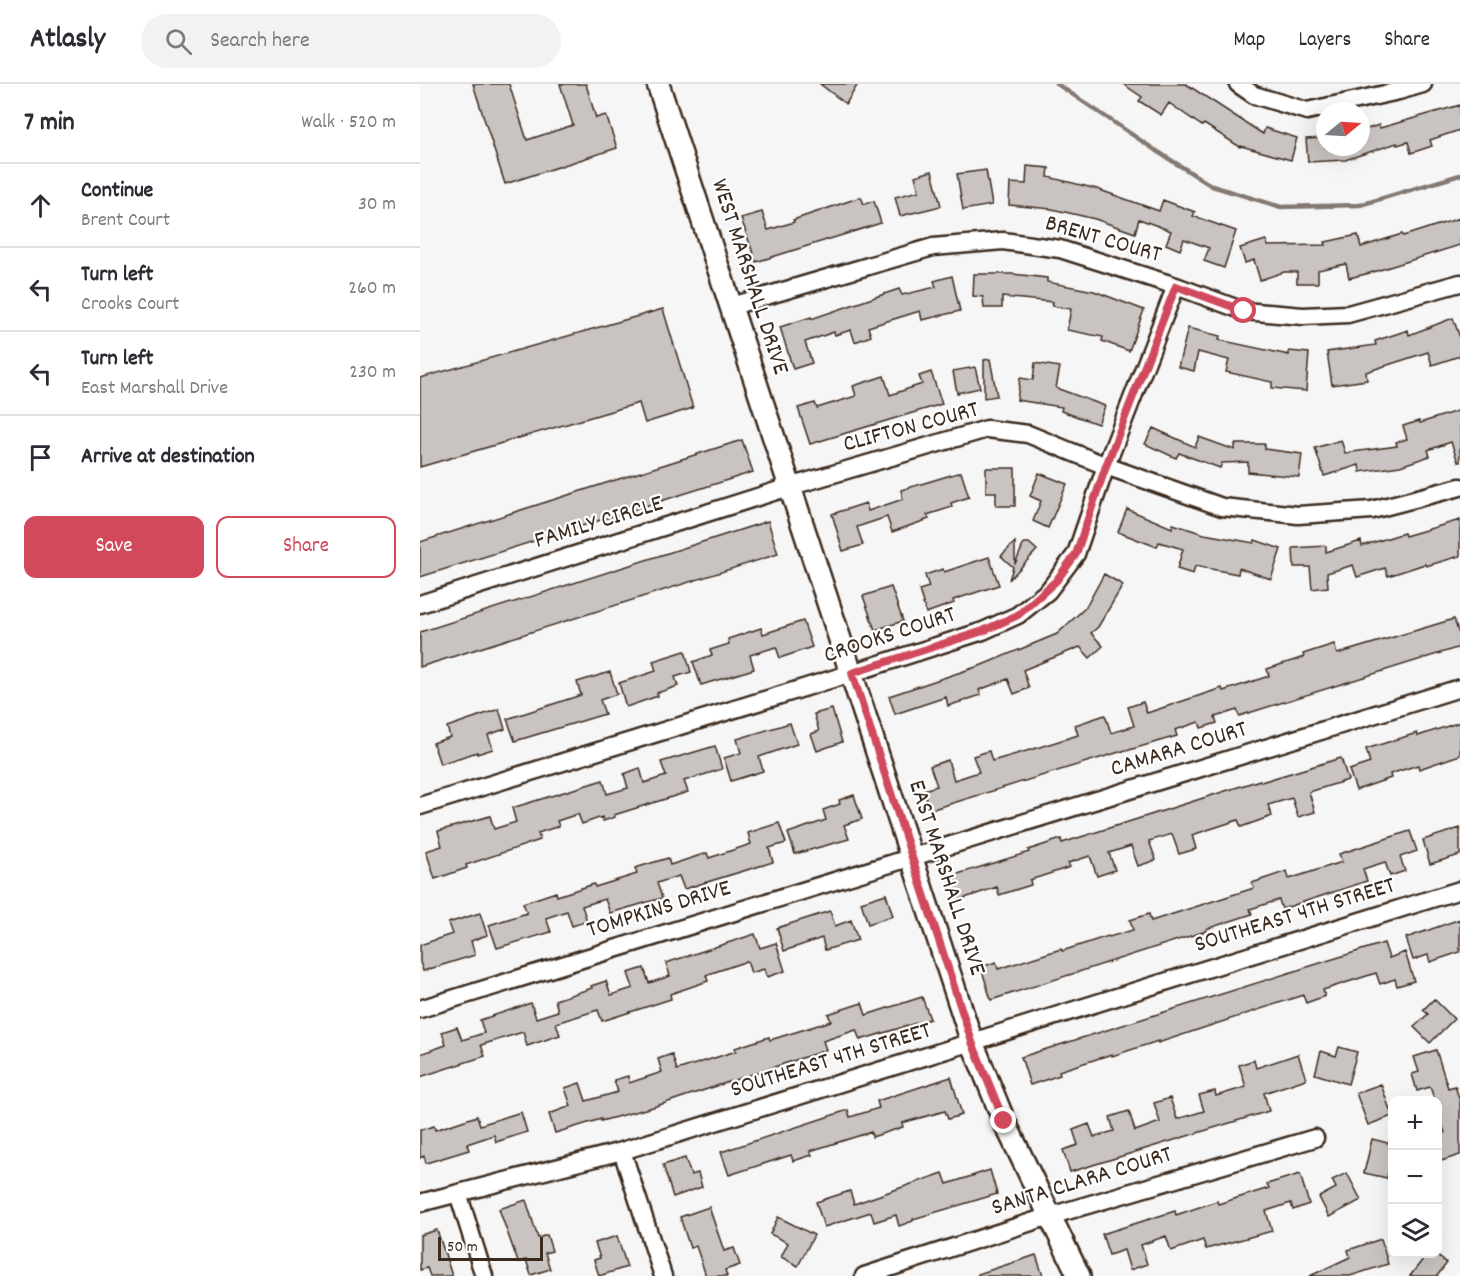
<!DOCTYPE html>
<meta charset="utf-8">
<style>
:root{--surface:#fff;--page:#f2f2f3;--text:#2b2b33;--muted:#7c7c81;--line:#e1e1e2;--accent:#d1495b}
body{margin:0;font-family:Dekko,sans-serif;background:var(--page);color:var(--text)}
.controls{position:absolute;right:18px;bottom:18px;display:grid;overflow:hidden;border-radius:12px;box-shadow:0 6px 24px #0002}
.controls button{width:54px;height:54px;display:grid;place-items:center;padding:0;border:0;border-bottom:2px solid var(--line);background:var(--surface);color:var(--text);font:30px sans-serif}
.compass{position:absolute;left:896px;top:18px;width:54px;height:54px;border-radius:50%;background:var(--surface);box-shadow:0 6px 24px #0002;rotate:72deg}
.scale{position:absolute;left:18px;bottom:15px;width:105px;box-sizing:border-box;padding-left:6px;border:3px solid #3b2a1e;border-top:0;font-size:16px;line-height:21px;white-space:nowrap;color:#3b2a1e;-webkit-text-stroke:4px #fff;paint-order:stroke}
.stop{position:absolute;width:18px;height:18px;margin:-14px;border:4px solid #d1495b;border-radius:50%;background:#fff}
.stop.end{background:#d1495b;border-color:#fff;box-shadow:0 2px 6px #0008}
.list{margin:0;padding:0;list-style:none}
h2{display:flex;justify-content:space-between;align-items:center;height:78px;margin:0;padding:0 24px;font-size:26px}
h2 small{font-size:20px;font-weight:400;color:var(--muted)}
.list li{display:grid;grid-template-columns:39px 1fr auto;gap:18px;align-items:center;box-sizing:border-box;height:84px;padding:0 24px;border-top:2px solid var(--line)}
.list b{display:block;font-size:22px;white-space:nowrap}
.list p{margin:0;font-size:20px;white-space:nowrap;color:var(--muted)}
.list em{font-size:20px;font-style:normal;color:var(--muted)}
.actions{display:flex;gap:12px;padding:18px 24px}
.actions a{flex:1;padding:14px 0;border:2px solid var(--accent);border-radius:12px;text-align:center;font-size:21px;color:var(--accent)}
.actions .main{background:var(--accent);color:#fff}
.icon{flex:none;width:33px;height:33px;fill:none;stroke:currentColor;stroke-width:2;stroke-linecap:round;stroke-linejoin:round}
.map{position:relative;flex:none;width:1040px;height:1192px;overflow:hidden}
header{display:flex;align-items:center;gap:36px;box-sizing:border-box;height:84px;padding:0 30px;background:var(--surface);border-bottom:2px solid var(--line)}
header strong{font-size:28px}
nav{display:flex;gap:33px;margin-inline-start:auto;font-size:21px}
.search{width:420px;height:54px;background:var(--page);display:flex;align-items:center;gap:15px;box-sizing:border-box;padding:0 21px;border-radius:33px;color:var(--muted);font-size:22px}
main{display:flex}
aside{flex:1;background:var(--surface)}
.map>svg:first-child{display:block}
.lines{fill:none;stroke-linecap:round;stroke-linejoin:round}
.stream{stroke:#847972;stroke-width:4.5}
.building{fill:#c9c3c1;stroke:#3b2a1e;stroke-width:1.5}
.minor-casing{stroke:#3b2a1e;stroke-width:21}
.major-casing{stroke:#3b2a1e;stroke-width:26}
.minor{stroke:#fff;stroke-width:16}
.major{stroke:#fff;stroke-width:21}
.route{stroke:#d1495b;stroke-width:8}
.labels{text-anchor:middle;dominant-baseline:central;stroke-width:4.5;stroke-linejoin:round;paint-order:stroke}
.street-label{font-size:24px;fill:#3b2a1e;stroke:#fff}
</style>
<header>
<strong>Atlasly</strong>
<div class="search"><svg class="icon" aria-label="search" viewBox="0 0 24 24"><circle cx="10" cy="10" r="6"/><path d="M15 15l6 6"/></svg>Search here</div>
<nav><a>Map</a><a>Layers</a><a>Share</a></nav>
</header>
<main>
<aside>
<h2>7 min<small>Walk · 520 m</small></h2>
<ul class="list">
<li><svg class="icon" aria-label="ahead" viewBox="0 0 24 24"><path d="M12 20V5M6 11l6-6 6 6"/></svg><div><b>Continue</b><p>Brent Court</p></div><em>30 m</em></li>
<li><svg class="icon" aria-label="left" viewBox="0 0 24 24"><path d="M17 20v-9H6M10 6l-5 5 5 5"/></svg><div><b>Turn left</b><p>Crooks Court</p></div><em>260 m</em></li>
<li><svg class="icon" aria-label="left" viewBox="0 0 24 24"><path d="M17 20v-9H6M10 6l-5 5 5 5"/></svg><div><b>Turn left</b><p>East Marshall Drive</p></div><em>230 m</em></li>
<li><svg class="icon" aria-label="arrive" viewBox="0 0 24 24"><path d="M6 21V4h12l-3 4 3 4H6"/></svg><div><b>Arrive at destination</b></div></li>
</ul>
<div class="actions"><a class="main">Save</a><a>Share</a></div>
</aside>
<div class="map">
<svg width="1040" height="1192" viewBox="0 0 1040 1192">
<rect width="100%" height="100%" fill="#f7f6f6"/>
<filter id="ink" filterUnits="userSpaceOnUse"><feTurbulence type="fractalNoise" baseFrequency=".0167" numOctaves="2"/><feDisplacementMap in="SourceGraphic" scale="12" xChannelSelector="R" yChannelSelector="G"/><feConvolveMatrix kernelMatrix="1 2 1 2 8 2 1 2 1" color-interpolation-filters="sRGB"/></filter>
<g filter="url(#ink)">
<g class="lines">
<!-- stream -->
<path class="stream" d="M637,0L735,66L792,102L861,123L940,121L1040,91"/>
</g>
<!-- building -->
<path class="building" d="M53,0H89L107,56L153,41L140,0H166L176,34L186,31L197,64L85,100Z
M400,0H438L426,20Z
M703,0H766L843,50L845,44L877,54L871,76L821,62L820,63L784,40L782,42L749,19L741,31L719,17L722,13Z
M1040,21V46L1010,56L1012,62L991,69L988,58L977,61V59L925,76L888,78L886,55L905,54V63H941V47L959,41L960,44Z
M607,82L629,84L628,93L677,105L739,127L743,116L775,128L773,132L816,147L804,184L784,177L789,164L764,155L760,166L746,160L751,147L719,135L715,149L675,135L632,125L589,121L590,99L606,100Z
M566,86L572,121L543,126L537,90Z
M512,87L521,122L480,132L475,113L499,107L495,92Z
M441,113L444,120L454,117L461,139L336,178L321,134L342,128L348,146L374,138L373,136Z
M1040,134V161L950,189L929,194L926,180L898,186V199H877V188H864L840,196L834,176L825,179L820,164L846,156L848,162L906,161L905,158L938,151L941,163L982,150L983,152Z
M554,190H593L627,194V198L674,207L724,226L709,267L682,257L683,253L647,246L651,225L632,222L633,218L582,213V224H564L563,213L553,212Z
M532,192L540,227L502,236L500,227L448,243L451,252L435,258L431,246L415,251L414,248L385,258L392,279L373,285L360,243L391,233V235L479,205L482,211L516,203L514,197Z
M243,225L273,324L225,339L219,319L0,383V294Z
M1033,234L1040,254V272L1012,281L1008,268L946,288L947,296L912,301L907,268L956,261L955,257L988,246L989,251Z
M768,244L800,252L799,256L869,271V267L889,269L886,307L852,304V298L806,288L809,276L778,268L774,287L758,283Z
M570,275L577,312L564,314V276Z
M615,279L640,283L636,304L685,322L678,340L641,327L642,323L597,316L600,294L613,296Z
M555,283L560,304L537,309L533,287Z
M511,288L522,320L390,360L378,324L395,319L397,324L436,312L433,302L464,292L470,311L502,300L499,292Z
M1040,326V378H1038L1031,358L1008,366L1010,372L980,382L940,388L939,381L904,392L895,364L921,356L925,369L977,362L976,358L987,355L983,342L999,337L1000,339Z
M733,344L775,363L779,353L815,366V360H845V365L882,370L879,393L828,388V378L802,379L800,384L759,369L756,374L725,360Z
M322,356L333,388L0,493V458Z
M566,384H595V422H576V408H566Z
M541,388L549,413L531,419L532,423L507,431L509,435L472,448L467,433L437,443L443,461L423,467L412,430L446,419L448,427L483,415L481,406Z
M619,389L647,400L628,444L613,437L621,417L610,412Z
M707,425L752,444L753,440L784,450L834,459L835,456L861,465L851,495L819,484L818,490L775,482L773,490L757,485L763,465L739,458L737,463L698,448Z
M1040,436V472L1006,482L1005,480L968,492L965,484L937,493L933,481L907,489L908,503L892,505L890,483H874L873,464L906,462V468L941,457L942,462L984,449L985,452Z
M348,437L358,470L0,583V548Z
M595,458V480L604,459H609L617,466L589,496L593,483L581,472Z
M569,473L579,501L533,516L534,519L506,529L499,506L509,503L505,491L523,485L524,488Z
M684,490L703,501L678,543L671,549L683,562L670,574L660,563L603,586L609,604L594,610L588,595L559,606L561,611L528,622L526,613L475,630L469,612L562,581L637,550L666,523Z
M471,503L483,537L455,546L443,512Z
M1034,535L1040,553V563L819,632L817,626L795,633L797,639L781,644L779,638L755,646L757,652L706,667V666L510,726L503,706L517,702L510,682L528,676L534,696L559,688L553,672L569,667L572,677L610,666L658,651L655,641L685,631L691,649L714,642L708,623L723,618L727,629L802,604L803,607L849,592L847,585L884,573L883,570L914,560L917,570Z
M383,537L392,563L360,574L356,563L330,571L334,585L281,601L273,578L292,571L290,566L309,560L308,555L341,544L343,550Z
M265,567L271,588L255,593L258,602L237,609L238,612L206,623L199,599L236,587L233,577Z
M190,588L197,610L180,616L185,630L95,657L87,635L161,611L157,598Z
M79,625L85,645L68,651L73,665L57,670V668L20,680L13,659L30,653L27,643Z
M412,625L422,658L397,667L391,650L399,647L394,630Z
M1040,638V671L999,685L998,681L970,690L971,694L936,706L929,686L950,679L946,665L997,649L998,652Z
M370,639L377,660L339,673L343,687L311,697L304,674L321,669L317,655Z
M295,662L302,685L264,697L268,708L194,731L195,733L183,737L182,733L162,740L158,730L137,737L139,742L118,749L120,756L46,781L47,784L15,795L6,767L22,762L18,747L70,732L74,745L96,738L92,724L183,696L187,710L208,704L204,690L220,684L224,699L246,692L241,678Z
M921,674L928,696L889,708L895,728L878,733L872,714L848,721L852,732L821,743L818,736L772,751L776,765L759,770L752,750L729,757L736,776L718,782L711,762L689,769L695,786L677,792L670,772L648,779L650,783L610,796L611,801L579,811L577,803L536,817L528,793L609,768L608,766L641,755L642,759L840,696L841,698Z
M434,711L442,735L424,741L429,755L375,770L368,749L406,736L403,726L420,720L419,716Z
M359,739L366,759L349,764L353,778L264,805L259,792L237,799L242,814L190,829L185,815L162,822L167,837L152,842L147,827L126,834L131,848L77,864L69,841L107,829L103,819L136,808L137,812L174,800L175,803L217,790L215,784L248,774L250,781L287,769L289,774L331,760L328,749Z
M1040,744V771L1010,780L1003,756Z
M990,747L997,767L980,773L985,787L970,792L965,778L943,785L947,797L862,825L859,816L830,825L832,830L786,845V847L571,916L561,883L576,878L578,885L641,865L642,867L688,852L689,853L713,846L710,836L729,830L731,837L834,804L832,799L867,787L869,795L922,778L919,770Z
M466,810L473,832L448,840L441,818Z
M410,827L415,842L431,836L438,856L405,866L402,854L364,867L357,844Z
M60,829L67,851L51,857L55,871L3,887L0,878V861L32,850L28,839Z
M1040,835V868L1010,878L1008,871L993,876L986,854Z
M335,850L340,864L356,859L365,887L347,893L344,885L331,889L327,877L286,891L288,897L250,910L251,915L182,937L178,926L136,939L140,951L107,962L103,948L61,961L65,972L0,993V970L26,961L22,948L37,943L42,956L64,949L60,936L111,919L116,934L138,927L135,916L172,904L171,902L186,897L191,911L213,904L208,889L224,884L229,899L250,892L246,879Z
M964,859L969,874L985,868L994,897L977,902L975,895L960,900L956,889L903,906L905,912L886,919L883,911L738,959V957L692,972V970L639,987L640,991L610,1001L601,973Z
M502,913L510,935L440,956L436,946L403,957L406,966L233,1023L181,1037V1035L135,1049L129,1030L151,1022L145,1004L160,999L166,1017L198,1008L194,996L208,992L209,999L242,988L238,975L252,970L257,986L316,967L315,964L349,953L350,956L411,937L408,930L442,919L446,931Z
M1014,915L1034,935L1010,959L994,943L1008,930L1003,926Z
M919,963L937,968L928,1000L895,990L901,967L916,972Z
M1016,966L1028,1004L1035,1002L1040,1017V1071L1021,1077L1017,1065V1051L1025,1049L1017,1025V1017H1015L1010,1003L997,1007L992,990L999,988L994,973Z
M878,970L886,995L844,1009L849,1027L650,1088L643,1066L658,1061L653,1046L669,1040L674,1053L694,1047L690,1033L709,1027L715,1047L740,1038L734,1019L750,1014L757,1035L784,1027L779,1011L795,1007L796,1012L826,1003L819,981L834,976L836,984Z
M531,993L542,1031L528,1035L525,1027L482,1039L483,1043L452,1053L451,1048L390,1067L392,1071L373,1077L371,1071L309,1091L301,1068L428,1026L430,1033L459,1024L457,1017Z
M961,1000L972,1032L948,1041L936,1009Z
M101,1028L107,1048L76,1058L74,1051L47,1060L49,1066L6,1079L4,1072L0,1074V1046L14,1042L15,1046L57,1032L60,1041Z
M952,1055L972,1060V1074L967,1094L944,1089Z
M265,1074L271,1091L278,1089L282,1103L253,1113L243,1081Z
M570,1086L577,1110L493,1135V1137L479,1142L476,1131L454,1138L451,1128L404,1143L396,1118L430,1107L434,1120L523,1089L527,1100Z
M927,1089L941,1116L909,1133L899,1113L916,1104L912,1096Z
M880,1090L889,1120L873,1126L871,1119L846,1127L852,1147L786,1165L783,1156L751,1167L746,1152L721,1161L727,1180L710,1186L704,1166L689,1171L682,1150L755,1127L756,1131L797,1117L798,1120L849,1104L847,1100Z
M106,1116L118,1154L127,1151L132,1167L125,1169L130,1185L111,1191L106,1176L98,1178L79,1125Z
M289,1123L304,1167L314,1164L320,1181L305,1186L307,1192H286L276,1162L270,1164L260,1133Z
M358,1133L394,1151L378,1182L361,1173L368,1159L350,1150Z
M17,1146L26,1173L32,1192H10L7,1184L0,1186V1151Z
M197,1152L207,1183L179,1192L174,1176L180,1174L175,1159Z
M961,1155L968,1180L930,1192H890L930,1173L928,1166Z
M1007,1170H1014L1027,1179L1017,1192H990Z
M616,1171L623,1192H558V1190Z"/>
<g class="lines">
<!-- minor casing -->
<g class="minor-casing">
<path id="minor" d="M818,0L834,11L887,27L979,7L1003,0
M312,222L513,163L583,157L640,165L756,202L824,227L883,232L928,230L1040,199
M0,520L372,402L567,345L608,350L686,382L802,423L878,431L952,426L1040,403
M0,722L432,589L563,547L598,531L628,507L656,470L686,382L756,202
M0,925L1040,604
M202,1067L243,1192
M38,1109L64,1192
M0,1119L202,1067L1040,806
M444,1192L630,1132L895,1054"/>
</g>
<!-- major casing -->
<g class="major-casing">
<path id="major" d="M238,0L552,958L584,1037L659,1192"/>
</g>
<!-- minor -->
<use href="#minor" class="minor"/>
<!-- major -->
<use href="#major" class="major"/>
</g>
</g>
<g class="lines" filter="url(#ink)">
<!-- route -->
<path class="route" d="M584,1037L552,958L432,589L563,547L598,531L636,497L656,470L686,382L756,202L824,227"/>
</g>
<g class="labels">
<!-- street labels -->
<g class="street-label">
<text transform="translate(683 156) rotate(16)">BRENT COURT</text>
<text transform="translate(329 193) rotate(72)">WEST MARSHALL DRIVE</text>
<text transform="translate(491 344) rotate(-15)">CLIFTON COURT</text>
<text transform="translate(179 439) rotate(-17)">FAMILY CIRCLE</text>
<text transform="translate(470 552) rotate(-18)">CROOKS COURT</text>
<text transform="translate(759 666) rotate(-17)">CAMARA COURT</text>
<text transform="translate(526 794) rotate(72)">EAST MARSHALL DRIVE</text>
<text transform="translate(239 826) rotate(-17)">TOMPKINS DRIVE</text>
<text transform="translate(875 832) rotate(-17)">SOUTHEAST 4TH STREET</text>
<text transform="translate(411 977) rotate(-17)">SOUTHEAST 4TH STREET</text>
<text transform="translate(662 1098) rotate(-17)">SANTA CLARA COURT</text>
</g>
</g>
</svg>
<div class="controls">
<button>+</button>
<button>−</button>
<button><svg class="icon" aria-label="layers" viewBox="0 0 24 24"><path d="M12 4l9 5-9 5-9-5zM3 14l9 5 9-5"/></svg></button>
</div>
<svg class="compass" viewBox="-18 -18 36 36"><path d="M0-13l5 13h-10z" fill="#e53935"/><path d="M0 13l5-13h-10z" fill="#7c7c81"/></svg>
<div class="scale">50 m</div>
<div class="stop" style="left:824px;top:227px"></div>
<div class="stop end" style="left:584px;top:1037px"></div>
</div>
</main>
